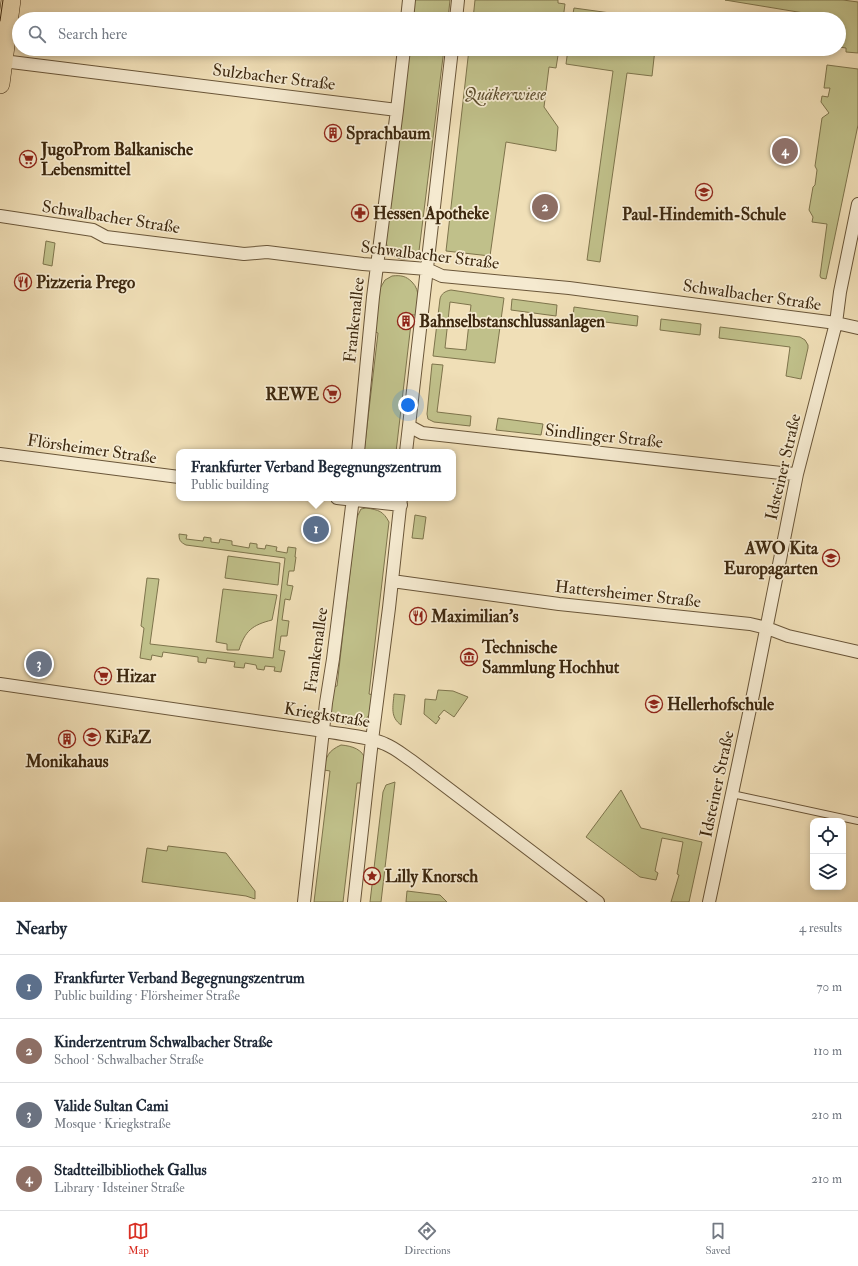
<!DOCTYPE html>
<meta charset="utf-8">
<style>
:root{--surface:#fff;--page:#f6f6f7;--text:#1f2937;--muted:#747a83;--line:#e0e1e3;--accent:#d93025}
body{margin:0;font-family:"IM FELL Double Pica",serif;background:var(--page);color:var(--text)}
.controls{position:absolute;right:12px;bottom:12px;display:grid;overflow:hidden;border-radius:8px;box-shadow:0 2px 6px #0003}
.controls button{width:36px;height:36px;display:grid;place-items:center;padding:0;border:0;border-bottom:1px solid var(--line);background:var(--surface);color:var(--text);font:20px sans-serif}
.you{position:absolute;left:408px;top:405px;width:14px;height:14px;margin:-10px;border:3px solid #fff;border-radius:50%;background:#1a73e8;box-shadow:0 0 0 6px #1a73e833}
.badge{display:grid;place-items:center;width:26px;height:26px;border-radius:50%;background:var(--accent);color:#fff;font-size:13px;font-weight:700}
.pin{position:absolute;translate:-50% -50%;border:2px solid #fff;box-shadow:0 1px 4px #0006}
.popup{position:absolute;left:176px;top:449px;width:280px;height:52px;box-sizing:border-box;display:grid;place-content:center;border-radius:8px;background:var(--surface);filter:drop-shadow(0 1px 3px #0005);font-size:13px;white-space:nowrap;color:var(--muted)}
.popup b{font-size:15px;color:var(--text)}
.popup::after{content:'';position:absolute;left:50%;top:100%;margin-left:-8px;border:8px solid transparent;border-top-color:var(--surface)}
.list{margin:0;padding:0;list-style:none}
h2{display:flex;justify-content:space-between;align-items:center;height:52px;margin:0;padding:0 16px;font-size:17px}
h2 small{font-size:13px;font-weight:400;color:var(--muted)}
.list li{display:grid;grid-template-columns:26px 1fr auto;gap:12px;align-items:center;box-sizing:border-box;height:64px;padding:0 16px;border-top:1px solid var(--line)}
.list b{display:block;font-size:15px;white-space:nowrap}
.list p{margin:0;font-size:13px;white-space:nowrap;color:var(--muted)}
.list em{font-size:13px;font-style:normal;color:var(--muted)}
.icon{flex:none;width:22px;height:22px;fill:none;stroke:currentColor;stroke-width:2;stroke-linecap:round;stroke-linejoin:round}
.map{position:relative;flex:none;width:858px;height:902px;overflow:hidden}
.search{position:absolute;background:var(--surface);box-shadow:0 2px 6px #0003;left:12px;right:12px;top:12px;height:44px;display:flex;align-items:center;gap:10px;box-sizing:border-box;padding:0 14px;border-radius:22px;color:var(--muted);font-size:15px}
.sheet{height:308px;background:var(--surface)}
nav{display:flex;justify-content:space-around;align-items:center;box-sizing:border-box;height:56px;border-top:1px solid var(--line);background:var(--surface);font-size:11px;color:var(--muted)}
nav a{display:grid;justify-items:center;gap:2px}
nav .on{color:var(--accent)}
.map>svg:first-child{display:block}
.green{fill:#c0c08a;stroke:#7e744c;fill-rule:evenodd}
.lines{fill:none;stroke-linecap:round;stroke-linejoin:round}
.lane-casing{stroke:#6a5639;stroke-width:8}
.street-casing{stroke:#6a5639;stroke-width:14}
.primary-casing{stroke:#3d280f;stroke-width:20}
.lane{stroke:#f5ead0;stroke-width:6}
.street{stroke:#f5ead0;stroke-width:12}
.primary{stroke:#f0dfb7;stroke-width:19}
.tram{stroke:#3d280f;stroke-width:1}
.labels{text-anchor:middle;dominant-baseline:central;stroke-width:3.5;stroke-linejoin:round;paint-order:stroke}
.street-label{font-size:17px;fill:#3d280f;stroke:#f5ead0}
.park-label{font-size:17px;font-style:italic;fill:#5e4e2e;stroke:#f5ead0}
.poi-label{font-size:17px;font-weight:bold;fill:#3d280f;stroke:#f5ead0;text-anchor:start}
</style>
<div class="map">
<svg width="858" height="902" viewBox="0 0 858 902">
<rect width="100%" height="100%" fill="#f0dfb7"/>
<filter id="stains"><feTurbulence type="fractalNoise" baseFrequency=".005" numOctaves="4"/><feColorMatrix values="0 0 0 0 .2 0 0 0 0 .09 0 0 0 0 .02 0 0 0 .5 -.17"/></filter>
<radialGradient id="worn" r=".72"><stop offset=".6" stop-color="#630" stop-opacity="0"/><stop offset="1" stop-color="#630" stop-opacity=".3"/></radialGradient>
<!-- green -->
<path class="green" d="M413,0H450L448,19H411Z
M475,0H558V3L565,4L563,19H473Z
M725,0H843L858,2V53L846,52V48L839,47V19H810V14Z
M574,8L654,19H572Z
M407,49H444L419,251L417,256C399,264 389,256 385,239Z
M469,49H559L556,68L549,67L544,107L558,127L556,151L506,142L490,256L446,251Z
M568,49H655L652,76L627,73L600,262L587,260L613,71L566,64Z
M827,65L858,69V125L826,279L821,278L820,276L827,224L812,222L813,217L809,210L813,187L815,185L817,170L815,166L822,118L829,113L821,102L822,96L828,97L830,88H824Z
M46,241L55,243L52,266L43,264Z
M392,276C401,275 406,276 412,282C421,291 418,303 417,315H412L396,452H364L378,333L373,331L379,290L385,280Z
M451,290L504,298L495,363L433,356L440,299C441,294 445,291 451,290ZM450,302L471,305L466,350L445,348Z
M512,299L557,305L556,316L511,310Z
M574,307L638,316L637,326L573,318Z
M661,319L701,324L700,335L660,330Z
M720,327L800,337L805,340L808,345V348L801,379L786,376L790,347L719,338Z
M432,364L443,365L437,412L471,416L470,426L434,422L428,419L427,414Z
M498,418L543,424L541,435L496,430Z
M366,508C379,510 383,511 389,522L369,694L374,695L371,713L362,723L350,725L342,724L333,717L330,707L332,687L337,686L356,519L361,509Z
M415,515L426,517L423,539L412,538Z
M179,534L187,535L186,539L203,541L204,537L211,538V542L219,543L220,539L232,541V545L249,548L250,543L257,544V548L265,549L266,545L277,547L276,551L287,553L288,547L296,548L295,557H296L294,571H289L287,585L293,586L290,600L285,599L282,620L289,621L287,636H281L279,650L285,651L281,672L274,671L275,667L265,666L264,670L257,669L256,665L245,663L244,668L234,667L235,662L207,658L206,663L198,662V657L163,652L162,657L152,655L151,660L140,658L144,628L141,626L147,578L159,579L150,644L273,658L285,558L186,545C180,542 179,540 179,534Z
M228,556L280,563L278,585L225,578Z
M223,589L277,595L272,620C252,625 245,631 239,650H227V644L216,642Z
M438,690L453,691L468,697L454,717L444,710L438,717L440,718L436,724L424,714L425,699L436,700Z
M394,694L405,695L401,725C390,717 393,707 394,694Z
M341,745C352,746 363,749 366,761C367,767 364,777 363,783H357L343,902H314L330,771L324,770C326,756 328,751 341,745Z
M395,782L381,902H370L383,792L386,785Z
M621,790L641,828L702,842L689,902H671L679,875L677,874L683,842L662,838L655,871L658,873L656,880L640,877L586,837Z
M168,846L226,853L255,891V899L246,896L142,882L147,848L167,851Z
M407,891L440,895L447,902H406Z"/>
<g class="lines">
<!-- lane casing -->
<g class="lane-casing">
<path id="lane" d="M732,794L858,821"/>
</g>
<!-- street casing -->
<g class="street-casing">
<path id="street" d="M407,19L409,0
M456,19L458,0
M3,61L397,110
M0,216L93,230L106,237L244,254L267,252L363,264L427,269L442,276L569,288L836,323L858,328
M409,426L422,433L781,473L797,474
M358,452L373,297L397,110L404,49
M406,452L452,49
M0,454L179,477
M337,498L401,505
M392,581L559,604L750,624L767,628L788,636L858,652
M0,684L324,731C343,735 368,736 385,744C395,748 403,755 412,761L598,902
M304,902L326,703L333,659L353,498
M354,902L372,740L389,608L401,498
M709,902L754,690L797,474L836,323L840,292L858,204"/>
</g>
<!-- primary casing -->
<g class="primary-casing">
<path id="primary" d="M0,84L11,0"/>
</g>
<!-- lane -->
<use href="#lane" class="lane"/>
<!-- street -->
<use href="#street" class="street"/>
<!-- primary -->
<use href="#primary" class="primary"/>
<!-- tram -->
<path class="tram" d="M0,21L3,0"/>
</g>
<!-- icons -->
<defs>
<g id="building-ring" transform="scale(0.9)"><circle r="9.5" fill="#f5ead0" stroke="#8f2418" stroke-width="1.5"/><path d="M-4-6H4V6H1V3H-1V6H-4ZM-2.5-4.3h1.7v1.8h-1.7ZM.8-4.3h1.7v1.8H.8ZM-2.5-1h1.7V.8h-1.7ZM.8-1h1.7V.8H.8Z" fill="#8f2418"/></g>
<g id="supermarket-ring" transform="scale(0.9)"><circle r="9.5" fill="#f5ead0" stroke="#8f2418" stroke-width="1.5"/><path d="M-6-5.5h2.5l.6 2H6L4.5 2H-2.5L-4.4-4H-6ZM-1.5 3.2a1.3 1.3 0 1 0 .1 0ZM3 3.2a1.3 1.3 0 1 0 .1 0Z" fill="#8f2418"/></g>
<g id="school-ring" transform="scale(0.9)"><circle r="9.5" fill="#f5ead0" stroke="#8f2418" stroke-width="1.5"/><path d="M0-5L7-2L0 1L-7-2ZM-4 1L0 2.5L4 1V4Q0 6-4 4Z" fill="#8f2418"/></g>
<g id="pharmacy-ring" transform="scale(0.9)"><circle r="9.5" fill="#f5ead0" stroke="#8f2418" stroke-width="1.5"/><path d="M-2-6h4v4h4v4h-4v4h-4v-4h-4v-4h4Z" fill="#8f2418"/></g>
<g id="restaurant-ring" transform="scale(0.9)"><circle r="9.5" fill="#f5ead0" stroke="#8f2418" stroke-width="1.5"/><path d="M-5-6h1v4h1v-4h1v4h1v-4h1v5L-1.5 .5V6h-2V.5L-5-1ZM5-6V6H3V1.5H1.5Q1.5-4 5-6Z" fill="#8f2418"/></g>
<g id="museum-ring" transform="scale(0.9)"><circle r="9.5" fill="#f5ead0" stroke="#8f2418" stroke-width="1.5"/><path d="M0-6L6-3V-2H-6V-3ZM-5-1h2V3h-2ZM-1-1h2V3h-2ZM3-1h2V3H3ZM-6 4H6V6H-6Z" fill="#8f2418"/></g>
<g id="sight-ring" transform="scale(0.9)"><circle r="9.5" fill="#f5ead0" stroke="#8f2418" stroke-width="1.5"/><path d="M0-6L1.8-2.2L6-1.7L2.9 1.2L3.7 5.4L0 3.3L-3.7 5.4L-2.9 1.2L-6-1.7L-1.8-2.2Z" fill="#8f2418"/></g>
</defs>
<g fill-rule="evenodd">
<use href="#building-ring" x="333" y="133"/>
<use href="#supermarket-ring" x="28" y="159"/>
<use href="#school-ring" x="704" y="192"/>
<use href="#pharmacy-ring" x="360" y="213"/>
<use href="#restaurant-ring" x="23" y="282"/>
<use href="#building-ring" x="406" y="321"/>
<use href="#supermarket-ring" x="332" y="394"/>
<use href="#school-ring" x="831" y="558"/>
<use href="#restaurant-ring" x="418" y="616"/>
<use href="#museum-ring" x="469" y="657"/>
<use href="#supermarket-ring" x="103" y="676"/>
<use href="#school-ring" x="654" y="704"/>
<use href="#school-ring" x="92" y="737"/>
<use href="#building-ring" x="67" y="739"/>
<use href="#sight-ring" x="372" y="876"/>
</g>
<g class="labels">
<!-- street labels -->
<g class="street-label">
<text transform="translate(274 77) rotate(7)">Sulzbacher Straße</text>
<text transform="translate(111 217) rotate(9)">Schwalbacher Straße</text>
<text transform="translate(430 255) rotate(7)">Schwalbacher Straße</text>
<text transform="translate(752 295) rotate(8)">Schwalbacher Straße</text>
<text transform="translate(354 320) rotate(-84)">Frankenallee</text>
<text transform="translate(604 436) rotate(6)">Sindlinger Straße</text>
<text transform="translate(92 449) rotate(8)">Flörsheimer Straße</text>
<text transform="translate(783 467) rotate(-77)">Idsteiner Straße</text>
<text transform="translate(628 594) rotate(6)">Hattersheimer Straße</text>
<text transform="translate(316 650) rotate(-82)">Frankenallee</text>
<text transform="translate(327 715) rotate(9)">Kriegkstraße</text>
<text transform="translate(717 784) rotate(-78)">Idsteiner Straße</text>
</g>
<!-- park labels -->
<g class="park-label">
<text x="505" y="94">Quäkerwiese</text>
</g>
<!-- poi labels -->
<g class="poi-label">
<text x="346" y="133">Sprachbaum</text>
<text x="41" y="149">JugoProm Balkanische<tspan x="41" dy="20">Lebensmittel</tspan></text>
<text x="373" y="213">Hessen Apotheke</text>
<text x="704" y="214" text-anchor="middle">Paul-Hindemith-Schule</text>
<text x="36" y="282">Pizzeria Prego</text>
<text x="419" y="321">Bahnselbstanschlussanlagen</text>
<text x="319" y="394" text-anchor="end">REWE</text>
<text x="818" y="548" text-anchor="end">AWO Kita<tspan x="818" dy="20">Europagarten</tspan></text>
<text x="431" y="616">Maximilian's</text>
<text x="482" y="647">Technische<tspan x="482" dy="20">Sammlung Hochhut</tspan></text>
<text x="116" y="676">Hizar</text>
<text x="667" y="704">Hellerhofschule</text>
<text x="105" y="737">KiFaZ</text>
<text x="67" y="761" text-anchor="middle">Monikahaus</text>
<text x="385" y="876">Lilly Knorsch</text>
</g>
</g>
<rect width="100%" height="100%" filter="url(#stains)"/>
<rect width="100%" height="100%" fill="url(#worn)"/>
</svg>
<div class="controls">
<button><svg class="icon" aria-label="locate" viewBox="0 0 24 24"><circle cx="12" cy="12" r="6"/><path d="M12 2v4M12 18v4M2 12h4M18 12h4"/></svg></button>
<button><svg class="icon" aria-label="layers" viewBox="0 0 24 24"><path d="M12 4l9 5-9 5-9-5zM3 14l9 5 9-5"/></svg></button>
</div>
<div class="you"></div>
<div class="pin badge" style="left:316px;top:529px;background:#5c6f8a">1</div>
<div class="popup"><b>Frankfurter Verband Begegnungszentrum</b>Public building</div>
<div class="pin badge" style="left:545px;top:207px;background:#8d6e63">2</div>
<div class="pin badge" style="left:39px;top:664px;background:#6b7280">3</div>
<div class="pin badge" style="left:785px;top:151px;background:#8d6e63">4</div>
<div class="search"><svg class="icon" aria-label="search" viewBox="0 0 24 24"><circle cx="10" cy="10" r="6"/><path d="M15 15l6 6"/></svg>Search here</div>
</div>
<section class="sheet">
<h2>Nearby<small>4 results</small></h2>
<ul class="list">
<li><span class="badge" style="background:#5c6f8a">1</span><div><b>Frankfurter Verband Begegnungszentrum</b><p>Public building · Flörsheimer Straße</p></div><em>70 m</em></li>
<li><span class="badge" style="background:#8d6e63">2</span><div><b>Kinderzentrum Schwalbacher Straße</b><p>School · Schwalbacher Straße</p></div><em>110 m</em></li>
<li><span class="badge" style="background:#6b7280">3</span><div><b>Valide Sultan Cami</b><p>Mosque · Kriegkstraße</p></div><em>210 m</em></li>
<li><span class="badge" style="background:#8d6e63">4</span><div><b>Stadtteilbibliothek Gallus</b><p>Library · Idsteiner Straße</p></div><em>210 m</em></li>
</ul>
</section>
<nav>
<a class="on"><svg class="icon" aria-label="map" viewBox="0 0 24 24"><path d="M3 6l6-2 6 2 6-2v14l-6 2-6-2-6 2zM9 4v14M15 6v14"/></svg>Map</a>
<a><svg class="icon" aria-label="directions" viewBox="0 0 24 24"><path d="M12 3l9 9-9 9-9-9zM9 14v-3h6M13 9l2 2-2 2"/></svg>Directions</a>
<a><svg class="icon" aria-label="saved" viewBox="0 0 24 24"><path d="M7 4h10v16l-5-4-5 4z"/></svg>Saved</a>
</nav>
